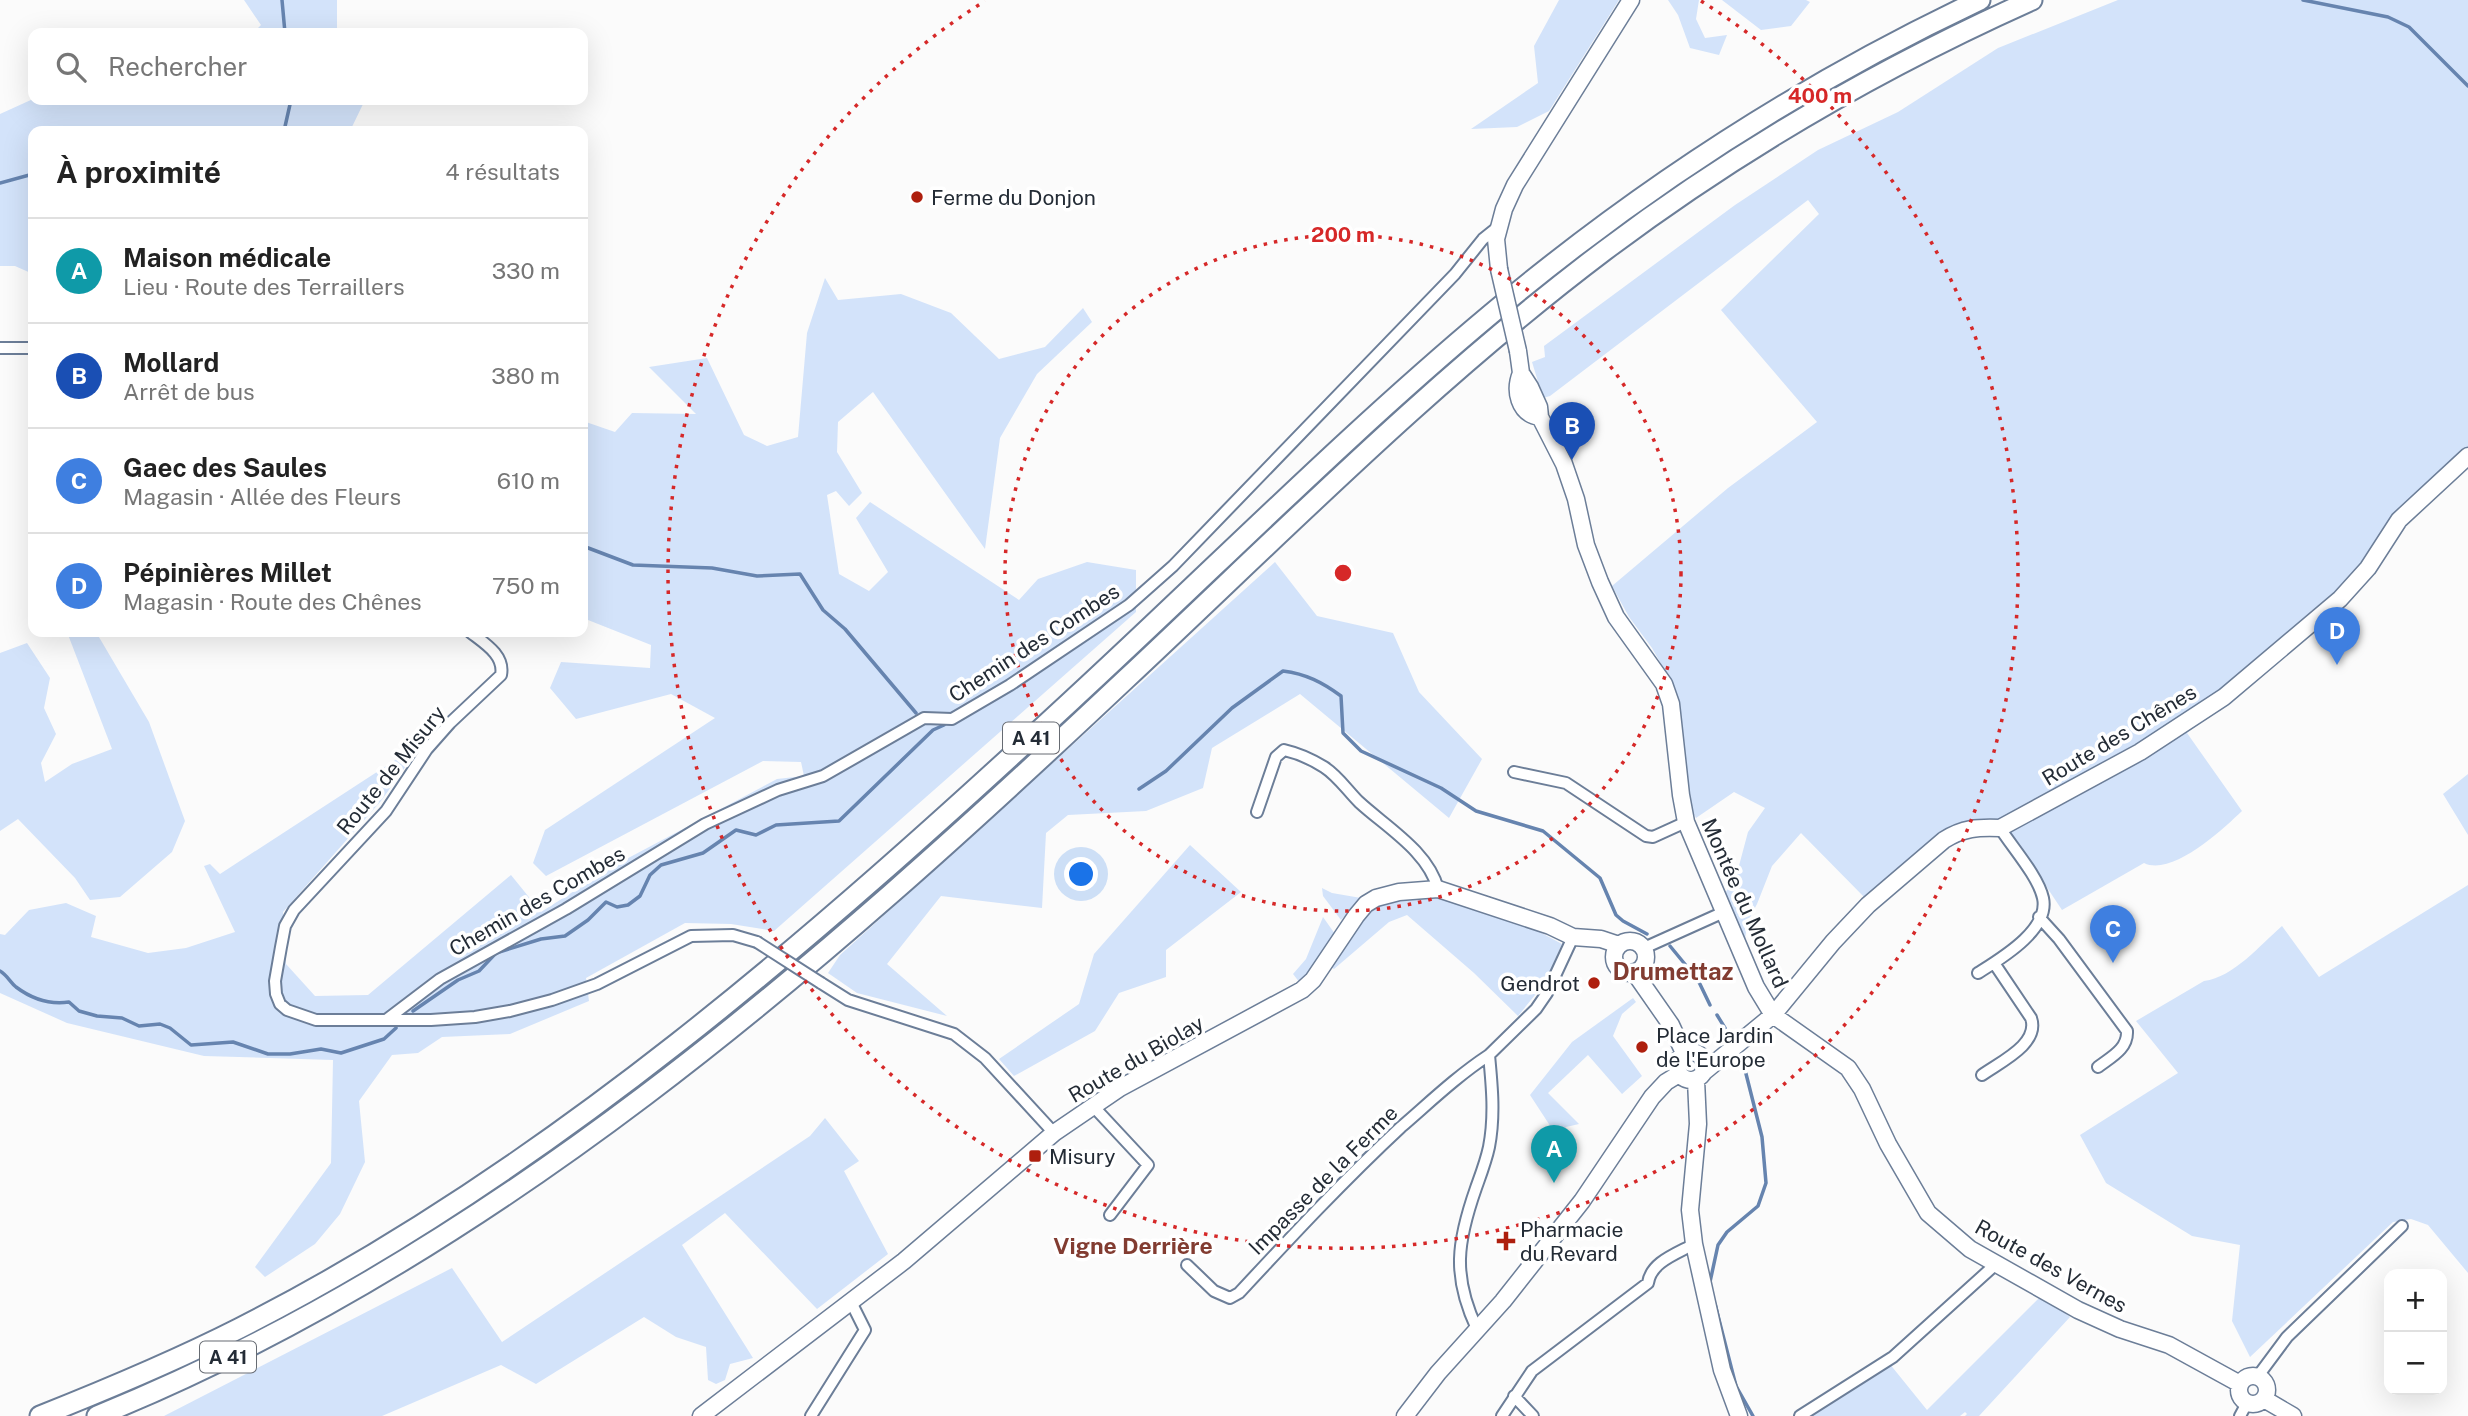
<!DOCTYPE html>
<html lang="fr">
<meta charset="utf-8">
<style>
:root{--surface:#fff;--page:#f6f6f6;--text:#222;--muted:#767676;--line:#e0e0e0;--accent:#0b8043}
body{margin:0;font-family:"Public Sans",sans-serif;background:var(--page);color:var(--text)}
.controls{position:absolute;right:21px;bottom:21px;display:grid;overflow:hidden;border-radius:14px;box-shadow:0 7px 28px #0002}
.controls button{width:63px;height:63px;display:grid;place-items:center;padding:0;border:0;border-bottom:2px solid var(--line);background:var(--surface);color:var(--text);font:35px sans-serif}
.you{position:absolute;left:1082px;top:875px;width:24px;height:24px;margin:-18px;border:5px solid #fff;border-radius:50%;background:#1a73e8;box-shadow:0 0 0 10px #1a73e833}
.badge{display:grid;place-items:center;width:46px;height:46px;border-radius:50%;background:var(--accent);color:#fff;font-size:23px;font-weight:700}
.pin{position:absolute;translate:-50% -58px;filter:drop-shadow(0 2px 4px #0008)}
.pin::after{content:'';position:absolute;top:37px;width:24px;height:21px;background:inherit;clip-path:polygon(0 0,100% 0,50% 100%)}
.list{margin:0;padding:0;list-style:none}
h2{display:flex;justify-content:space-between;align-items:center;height:91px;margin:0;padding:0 28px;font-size:30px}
h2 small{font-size:23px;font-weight:400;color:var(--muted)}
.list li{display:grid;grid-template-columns:46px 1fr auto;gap:21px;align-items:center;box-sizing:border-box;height:105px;padding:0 28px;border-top:2px solid var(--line)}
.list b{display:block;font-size:26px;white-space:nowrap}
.list p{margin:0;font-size:23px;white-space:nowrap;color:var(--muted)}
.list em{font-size:23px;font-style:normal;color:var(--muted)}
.icon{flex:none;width:38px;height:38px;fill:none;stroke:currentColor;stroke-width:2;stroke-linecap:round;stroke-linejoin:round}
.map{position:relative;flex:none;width:2468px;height:1416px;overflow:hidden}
.search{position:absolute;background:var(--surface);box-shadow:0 7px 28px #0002;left:28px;top:28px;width:560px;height:77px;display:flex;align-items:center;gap:18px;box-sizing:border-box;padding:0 24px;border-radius:14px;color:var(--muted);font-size:26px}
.panel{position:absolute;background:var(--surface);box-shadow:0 7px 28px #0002;left:28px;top:126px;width:560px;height:511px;border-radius:14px}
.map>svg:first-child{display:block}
.green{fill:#d3e3fa}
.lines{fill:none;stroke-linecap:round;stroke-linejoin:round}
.stream{stroke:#6684af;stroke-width:3.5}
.street-casing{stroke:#6c7e98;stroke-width:14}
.secondary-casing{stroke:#6c7e98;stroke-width:19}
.highway-casing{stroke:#6c7e98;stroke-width:23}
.street{stroke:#fff;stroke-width:10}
.secondary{stroke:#fff;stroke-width:16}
.highway{stroke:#fff;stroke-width:19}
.street-bridge-casing{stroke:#6c7e98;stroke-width:14;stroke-linecap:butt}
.secondary-bridge-casing{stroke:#6c7e98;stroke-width:19;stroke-linecap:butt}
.street-bridge{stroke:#fff;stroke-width:10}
.secondary-bridge{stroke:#fff;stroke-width:16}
.ring{fill:none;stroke:#d62828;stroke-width:3.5;stroke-dasharray:3.5 7}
.poi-dot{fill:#ae1f0e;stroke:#fff;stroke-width:2.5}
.labels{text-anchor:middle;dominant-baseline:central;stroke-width:7;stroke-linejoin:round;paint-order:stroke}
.shield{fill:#fff;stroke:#666b72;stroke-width:2}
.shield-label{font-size:19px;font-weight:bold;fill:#242c36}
.poi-label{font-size:21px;fill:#242c36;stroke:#fff;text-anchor:start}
.street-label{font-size:21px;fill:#242c36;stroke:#fff}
.neighbourhood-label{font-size:23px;font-weight:bold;fill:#823c31;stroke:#fff}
.quarter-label{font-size:24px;font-weight:bold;fill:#823c31;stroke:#fff}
.centre{fill:#d62828;stroke:#fff;stroke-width:3.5}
.ring-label{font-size:21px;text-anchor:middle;font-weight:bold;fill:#d62828;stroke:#fff;stroke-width:7;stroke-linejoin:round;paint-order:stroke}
</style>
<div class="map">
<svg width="2468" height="1416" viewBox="0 0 2468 1416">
<rect width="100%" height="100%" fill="#fbfbfb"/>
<!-- green -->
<path class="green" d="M244,0H337V33H253L261,25Z
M1559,0H1619L1549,111L1517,127L1471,129L1538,83L1534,46Z
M1668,0H1699L1696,19L1705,38L1727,35L1719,55L1690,48L1678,15Z
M1722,0H1806L1810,2L1791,26L1761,30Z
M2118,0H2468V464L2403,523L2370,576L2312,633L2187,733L2242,811C2223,829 2172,877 2144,863L2062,910L2002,820L1958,825L1867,900L1801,833L1772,866L1757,904L1747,923L1745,941L1723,896L1736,877L1748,832L1765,808L1734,792L1696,818L1689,806L1674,687L1652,648L1629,617L1612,586L1728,488L1817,422L1721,310L1819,214L1808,200L1550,396L1543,398L1532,362L1545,357L1544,346L1735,205L1818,150L1898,112L1998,48Z
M33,99V100H365L350,131H33V274L15,266H0V114Z
M825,278L838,300L901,294L951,313L999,359L1045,347L1083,308L1092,322L1037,374L1000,438L985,549L873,392L838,422L837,452L862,493L849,506L836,491L827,495L839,574L869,591L888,572L856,518L870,502L1019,600L1038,579L1087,562L1136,570V612L774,931L731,924L685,923L586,978L589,1001L510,1034L442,1037L418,1053L392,1055L359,1101L365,1162L340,1214L315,1244L265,1277L255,1267L331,1163L333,1060L204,1056L67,1023L0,993V934L5,935L29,910L66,903L96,916L91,937L148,953L186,948L235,932L204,866L210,864L220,874L423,742L381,801L283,912L286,964L315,996L368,995L511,875L541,912L617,864L777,779L804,776L801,762L763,761L546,876L533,863L545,830L715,718L671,694L576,719L550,688L561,662L650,668L651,645L583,618V421L615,432L632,413L696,414L649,367L707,358L744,435L767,446L798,437L807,333Z
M1275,562L1317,616L1393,633L1419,692L1482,759L1449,818L1300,694L1212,748L1203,788L1146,811L1068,815L1046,833L1042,908L941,896L887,964L947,1016L857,993L828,973L840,955Z
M67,632H96L149,722L185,821L172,852L120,897L90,900L75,878L18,819L0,831V653L27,643L50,678L44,708L56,734L41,763L45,782L72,764L112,749Z
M2468,774V835L2443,794Z
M1190,845L1241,892L1166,950V977L1119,993L1095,1031L1014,1076L999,1059L1079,1004L1094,954Z
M2468,885V1273L2428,1225L2411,1219L2393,1222L2250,1357L2232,1321L2240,1245L2192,1236L2106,1183L2080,1135L2178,1073L2136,1021L2204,981C2234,977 2260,945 2282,926L2319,977Z
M1322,888L1332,893L1361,898L1341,920L1323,896Z
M1441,896L1536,930L1562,944L1544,984L1518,1016L1474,973L1407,915L1389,922L1334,969L1328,965C1340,948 1360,910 1380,903C1399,896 1421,897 1441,896Z
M1323,917L1335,934L1300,983L1293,974L1306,959Z
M1633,998L1636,1002L1622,1014L1613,1036L1642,1076L1622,1094L1588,1055L1548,1093L1579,1124L1566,1127L1560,1141L1530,1095L1572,1042Z
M825,1118L859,1161L844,1171L888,1254L817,1309L725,1213L682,1245L753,1358L730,1364L725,1380L716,1384L708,1380L706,1347L676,1337L644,1317L536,1384L501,1365L382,1416H164L452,1268L502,1342L810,1136Z
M2042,1295L2070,1317L1979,1416H1965L1967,1414L1965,1412L1960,1416H1810L1889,1363L1927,1410Z"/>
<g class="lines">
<!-- stream -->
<path class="stream" d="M282,0L285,33
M2303,0L2388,17L2409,27L2468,86
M284,131L291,100
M0,183L33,174
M583,546L633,565L712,568L757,576L800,574L823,610L845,629L916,713
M1139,789L1166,771L1232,708L1283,671C1306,674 1322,682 1341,696L1343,733L1361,751L1441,788L1476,811L1543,831L1600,878L1616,915L1623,921L1647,934
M1670,946L1698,980L1710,1005
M0,971C7,975 10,982 16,987C32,999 49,1005 69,1002L79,1011L97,1016L122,1018L139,1026L160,1024L170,1028L191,1045L233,1042L268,1054H290L321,1049L341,1053L384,1039L396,1028
M413,1011L458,980L479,971L496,953L541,939L565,936L588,920L606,902L617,907L628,905L640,896L650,875L661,865L703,853L736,830L756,835L776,825L839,821L933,730L944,725
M1717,1015L1725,1028
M1710,1282L1718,1245L1727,1232L1758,1206L1766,1183L1762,1137L1742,1058
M1715,1304L1736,1386L1753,1416"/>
<!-- street casing -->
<g class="street-casing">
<path id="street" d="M0,348H33
M470,632C484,643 505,655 501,675L450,723L427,749L386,811L294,910L285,926L281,947L275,981L276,994L280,1004L287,1010L316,1020H431L475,1017L510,1011L552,1000L597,984L691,936L733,935L757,942
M1514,772L1566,783L1646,836L1653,837L1686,822
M1257,812L1276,757L1284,750C1297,753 1313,760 1324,767C1338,776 1347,790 1359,802C1386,827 1428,851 1438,889
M2039,917L2059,939L2127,1031C2128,1049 2111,1057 2098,1067
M1644,948L1724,912
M1978,973C2000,959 2050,930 2043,898C2038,876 2012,847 2000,828
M821,983L848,1000L954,1034L985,1058L1054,1133
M386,1020L440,979L566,909L705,824L778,790L823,776L924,718L952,719L1010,685L1129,605L1173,566L1455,274L1483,239L1498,227
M1982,1075C2000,1062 2040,1044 2031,1018L1994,963
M1093,1106L1148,1165L1110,1215
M1187,1265L1214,1291L1230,1298L1239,1293C1292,1236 1344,1180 1401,1127C1430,1102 1457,1076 1489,1055
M1477,1329C1452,1276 1457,1242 1476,1188C1481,1174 1486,1161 1489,1147C1495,1116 1492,1086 1489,1055L1536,1009L1547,993L1573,937
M2258,1376L2287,1337L2402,1226
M1514,1396L1533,1416
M811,1416L865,1330L851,1302
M1502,1416L1532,1371L1648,1283C1651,1262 1676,1254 1694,1244
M1800,1416L1893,1357L1996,1264
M2240,1416L2247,1403"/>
</g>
<!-- secondary casing -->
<g class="secondary-casing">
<path id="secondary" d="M1499,269L1496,239L1504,209L1515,185L1631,0
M1518,351L1521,373L1530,387L1539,407L1540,417L1564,464L1576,499L1586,545L1600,582L1616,617L1664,684L1671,704L1681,795L1686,822L1756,987L1773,1015L1848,1068L1862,1089L1888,1144L1928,1213L1970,1249L2078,1310L2120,1329L2169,1345L2240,1384
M1521,373C1514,390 1518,414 1540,417
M1614 957a16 16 0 1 1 32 0a16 16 0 1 1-32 0Z
M1634,972L1671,1025L1684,1053
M1677 1066a14 14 0 1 1 28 0a14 14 0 1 1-28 0Z
M1705,1071L1773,1015L1833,942L1868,905L1944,840C1963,828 1978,827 2000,828L2140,752L2224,697L2340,599L2368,568L2399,520L2468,456
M1696,1080L1698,1124L1690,1210L1694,1244L1722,1370L1739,1416
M2239 1390a14 14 0 1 1 28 0a14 14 0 1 1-28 0Z
M2264,1399L2293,1416
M701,1416L904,1261L1054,1133L1120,1088L1302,990L1313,980L1356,916L1366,904L1376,898L1399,892L1438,889L1550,926L1573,937L1601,939L1619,945
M1405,1416L1438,1373L1503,1301L1582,1201L1652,1097L1666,1082L1679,1074"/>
</g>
<!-- highway casing -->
<g class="highway-casing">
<path id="highway" d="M40,1416C108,1389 175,1361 240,1328C551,1170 817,936 1071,701C1211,572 1345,436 1491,314C1640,189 1804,83 1980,0
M97,1416C492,1256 819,968 1126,679C1282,533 1433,380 1604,251C1737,151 1880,68 2032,0"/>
</g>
<!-- street -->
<use href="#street" class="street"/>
<!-- secondary -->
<use href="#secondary" class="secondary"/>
<!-- highway -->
<use href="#highway" class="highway"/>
<!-- street-bridge casing -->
<g class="street-bridge-casing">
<path id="street-bridge" d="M757,942L821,983"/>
</g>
<!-- secondary-bridge casing -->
<g class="secondary-bridge-casing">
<path id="secondary-bridge" d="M1499,269L1518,351"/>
</g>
<!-- street-bridge -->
<use href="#street-bridge" class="street-bridge"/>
<!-- secondary-bridge -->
<use href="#secondary-bridge" class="secondary-bridge"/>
</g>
<!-- distance rings -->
<g class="ring">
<circle cx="1343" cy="573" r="338"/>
<path d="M1701 1A675 675 0 1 1 985 1"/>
</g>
<!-- markers -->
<g class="poi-dot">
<circle cx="917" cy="197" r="7"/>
<circle cx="1594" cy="983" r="7"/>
<circle cx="1642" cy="1047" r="7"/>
<rect x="1028" y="1149" width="14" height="14" rx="3.5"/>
<path d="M1502.5 1230.5h7v7h7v7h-7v7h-7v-7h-7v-7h7z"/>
</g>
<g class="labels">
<!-- shield labels -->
<g class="shield">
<rect x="1003" y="722.5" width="56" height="31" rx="5"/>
<rect x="200" y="1341.5" width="56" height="31" rx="5"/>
</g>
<g class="shield-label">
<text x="1031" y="738">A 41</text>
<text x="228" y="1357">A 41</text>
</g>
<!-- poi labels -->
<g class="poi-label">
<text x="931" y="197">Ferme du Donjon</text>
<text x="1580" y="983" text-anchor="end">Gendrot</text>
<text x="1656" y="1035">Place Jardin<tspan x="1656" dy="24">de l'Europe</tspan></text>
<text x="1049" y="1156">Misury</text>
<text x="1520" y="1229">Pharmacie<tspan x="1520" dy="24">du Revard</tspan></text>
</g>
<!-- street labels -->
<g class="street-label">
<text transform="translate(1034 643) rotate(-33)">Chemin des Combes</text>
<text transform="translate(2119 735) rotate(-31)">Route des Chênes</text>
<text transform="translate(391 770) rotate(-51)">Route de Misury</text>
<text transform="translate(537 901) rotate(-30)">Chemin des Combes</text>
<text transform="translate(1745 903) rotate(66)">Montée du Mollard</text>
<text transform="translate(1136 1059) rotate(-30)">Route du Biolay</text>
<text transform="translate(1323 1180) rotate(-45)">Impasse de la Ferme</text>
<text transform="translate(2051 1266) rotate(29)">Route des Vernes</text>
</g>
<!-- neighbourhood labels -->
<g class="neighbourhood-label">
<text x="1133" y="1245">Vigne Derrière</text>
</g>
<!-- quarter labels -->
<g class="quarter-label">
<text x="1673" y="971">Drumettaz</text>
</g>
</g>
<circle cx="1343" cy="573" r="10" class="centre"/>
<g class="ring-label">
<text x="1820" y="103">400 m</text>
<text x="1343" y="242">200 m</text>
</g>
</svg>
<div class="controls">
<button>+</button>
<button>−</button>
</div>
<div class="you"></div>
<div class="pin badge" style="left:1554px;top:1183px;background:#0f9aa8">A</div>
<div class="pin badge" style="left:1572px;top:460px;background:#1a4fb4">B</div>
<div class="pin badge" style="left:2113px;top:963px;background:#3f7fe0">C</div>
<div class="pin badge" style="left:2337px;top:665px;background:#3f7fe0">D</div>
<div class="search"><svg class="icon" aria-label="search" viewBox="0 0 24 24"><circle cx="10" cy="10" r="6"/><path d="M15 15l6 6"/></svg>Rechercher</div>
<section class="panel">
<h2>À proximité<small>4 résultats</small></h2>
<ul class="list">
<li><span class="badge" style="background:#0f9aa8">A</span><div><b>Maison médicale</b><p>Lieu · Route des Terraillers</p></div><em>330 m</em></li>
<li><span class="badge" style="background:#1a4fb4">B</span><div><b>Mollard</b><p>Arrêt de bus</p></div><em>380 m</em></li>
<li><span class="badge" style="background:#3f7fe0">C</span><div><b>Gaec des Saules</b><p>Magasin · Allée des Fleurs</p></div><em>610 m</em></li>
<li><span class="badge" style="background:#3f7fe0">D</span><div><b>Pépinières Millet</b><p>Magasin · Route des Chênes</p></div><em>750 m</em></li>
</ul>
</section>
</div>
